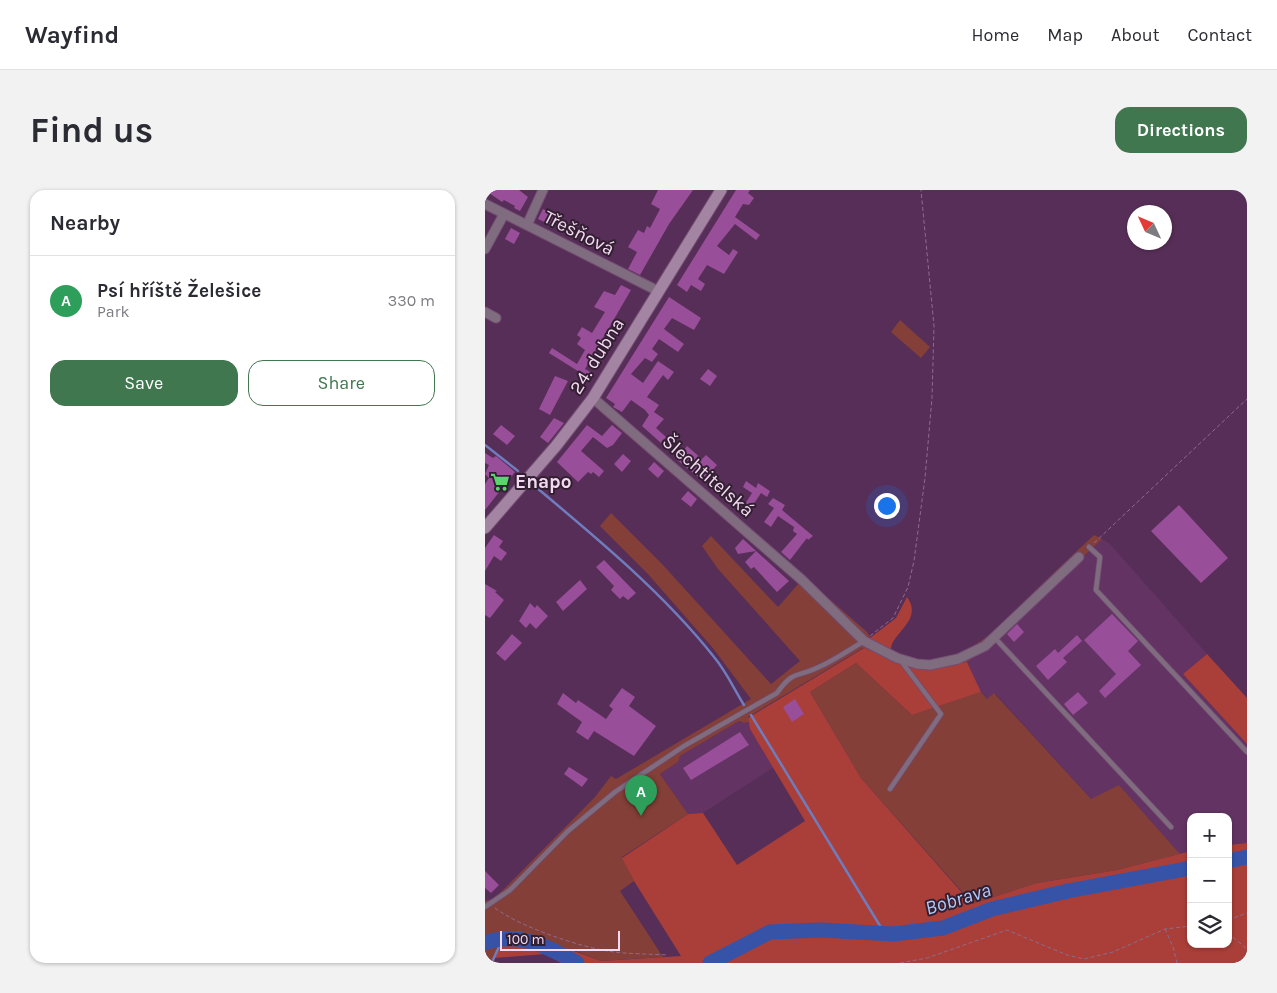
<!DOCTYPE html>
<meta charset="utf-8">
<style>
:root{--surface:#fff;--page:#f2f2f3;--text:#2b2b33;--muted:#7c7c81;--line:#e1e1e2;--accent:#40774e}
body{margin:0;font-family:Karla,sans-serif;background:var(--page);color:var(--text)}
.controls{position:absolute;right:15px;bottom:15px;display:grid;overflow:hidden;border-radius:10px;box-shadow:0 1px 4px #0004}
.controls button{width:45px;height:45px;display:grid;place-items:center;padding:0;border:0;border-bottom:1px solid var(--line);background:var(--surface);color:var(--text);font:25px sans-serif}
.compass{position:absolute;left:642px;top:15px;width:45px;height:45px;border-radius:50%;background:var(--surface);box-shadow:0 1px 4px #0004;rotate:314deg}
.scale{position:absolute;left:15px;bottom:12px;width:120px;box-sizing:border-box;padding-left:5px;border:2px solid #f3daf2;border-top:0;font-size:14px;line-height:18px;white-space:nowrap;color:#f3daf2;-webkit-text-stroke:4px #321f31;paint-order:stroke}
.you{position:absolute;left:401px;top:315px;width:18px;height:18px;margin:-12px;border:4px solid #fff;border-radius:50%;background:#1a73e8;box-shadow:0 0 0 8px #1a73e833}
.badge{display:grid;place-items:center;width:32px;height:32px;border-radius:50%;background:var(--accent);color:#fff;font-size:16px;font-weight:700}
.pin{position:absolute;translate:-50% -41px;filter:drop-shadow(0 1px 2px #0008)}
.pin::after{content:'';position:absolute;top:26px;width:18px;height:15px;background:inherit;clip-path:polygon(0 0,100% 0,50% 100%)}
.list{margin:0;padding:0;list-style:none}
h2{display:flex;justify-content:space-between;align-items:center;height:65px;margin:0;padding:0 20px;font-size:21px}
h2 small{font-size:16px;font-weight:400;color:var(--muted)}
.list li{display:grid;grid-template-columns:32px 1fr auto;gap:15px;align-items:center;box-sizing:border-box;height:90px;padding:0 20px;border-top:1px solid var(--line)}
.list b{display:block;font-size:19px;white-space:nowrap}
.list p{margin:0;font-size:16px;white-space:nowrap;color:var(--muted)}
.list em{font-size:16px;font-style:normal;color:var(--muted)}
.actions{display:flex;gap:10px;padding:15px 20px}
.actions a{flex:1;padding:11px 0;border:1px solid var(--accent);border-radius:15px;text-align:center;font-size:18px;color:var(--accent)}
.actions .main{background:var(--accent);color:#fff}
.icon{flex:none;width:28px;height:28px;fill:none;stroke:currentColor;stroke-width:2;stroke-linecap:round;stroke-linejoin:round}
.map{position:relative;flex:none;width:762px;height:773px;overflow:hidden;border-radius:15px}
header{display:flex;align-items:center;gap:30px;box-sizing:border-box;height:70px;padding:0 25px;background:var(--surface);border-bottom:1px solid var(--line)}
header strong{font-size:24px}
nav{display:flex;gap:28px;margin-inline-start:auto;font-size:18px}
.intro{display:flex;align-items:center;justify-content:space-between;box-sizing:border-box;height:120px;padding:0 30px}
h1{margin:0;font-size:35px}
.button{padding:12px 22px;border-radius:15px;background:var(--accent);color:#fff;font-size:18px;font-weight:700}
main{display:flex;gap:30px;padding:0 30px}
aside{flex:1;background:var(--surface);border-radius:15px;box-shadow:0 1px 4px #0004}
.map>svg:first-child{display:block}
.built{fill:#633463}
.green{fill:#833f38}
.forest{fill:#a93f38}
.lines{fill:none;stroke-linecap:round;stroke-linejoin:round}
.stream{stroke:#6f7cbe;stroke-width:2.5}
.river{stroke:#3753a8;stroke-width:15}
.building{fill:#994e99}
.lane-casing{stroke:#734d73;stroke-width:6}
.street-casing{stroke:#734d73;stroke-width:11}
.secondary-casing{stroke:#734d73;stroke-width:13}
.path{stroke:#8f6b8e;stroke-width:1;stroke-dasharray:4 2.5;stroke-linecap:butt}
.lane{stroke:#806c7f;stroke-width:4.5}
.street{stroke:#806c7f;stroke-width:9}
.secondary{stroke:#a384a2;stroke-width:11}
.labels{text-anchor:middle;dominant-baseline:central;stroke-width:4;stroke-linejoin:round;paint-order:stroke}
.street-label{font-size:19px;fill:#f3daf2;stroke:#321f31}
.poi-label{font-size:19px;font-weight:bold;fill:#f3daf2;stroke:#321f31;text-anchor:start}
.water-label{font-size:20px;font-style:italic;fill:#b4c8f6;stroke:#321f31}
</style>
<header>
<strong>Wayfind</strong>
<nav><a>Home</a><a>Map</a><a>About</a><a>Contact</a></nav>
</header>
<div class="intro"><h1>Find us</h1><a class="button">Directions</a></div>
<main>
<aside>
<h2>Nearby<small></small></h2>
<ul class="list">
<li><span class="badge" style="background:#2e9e5b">A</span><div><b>Psí hříště Želešice</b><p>Park</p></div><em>330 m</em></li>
</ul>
<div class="actions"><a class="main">Save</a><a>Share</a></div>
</aside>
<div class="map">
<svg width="762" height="773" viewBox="0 0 762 773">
<rect width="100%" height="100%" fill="#572e57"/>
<!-- built -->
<path class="built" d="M617,349L625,354L722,464L698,484L762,554V653L743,655V627H706V661L695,664L634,595L607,610L510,503L502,509L496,502L482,472L506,456Z
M254,531L259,533L264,532L265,539L289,577L218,623L203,624L175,584L193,572L195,566Z"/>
<!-- green -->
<path class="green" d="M415,130L445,157L436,168L406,142Z
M116,209L382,442C388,454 396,452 406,459C463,495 510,441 548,403C568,384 588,364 609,345L617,349L505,456L482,472L432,479L378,458L263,527L264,532L259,533L254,531L195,566L193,572L175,584L203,624L137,667L149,691L135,701L178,767L116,771L88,760L16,742L9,773H0V711L8,709L19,699L110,607L126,586L131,589L266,509L227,457L162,383L115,336L126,323L178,375L286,494L315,471L233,379L217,356L226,346L293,417L314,393L113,220Z
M371,473L427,525L496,502L502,509L509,503L606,609L634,595L695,664L632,680L552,693L488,714L376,588L325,502Z"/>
<!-- forest -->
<path class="forest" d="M422,407C439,430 406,444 406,459L389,452L385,448L411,428Z
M379,458L432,479L482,472L496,502L427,525L371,473L325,502L376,588L487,714L552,693L632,680L706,661V754H743V655L762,653V773H76L60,764L10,768L16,741H35L116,771L196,766L149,691L137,668L203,624L218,623L252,675L320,631L265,539L263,528Z
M722,464L762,508V554L698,484Z"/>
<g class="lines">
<!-- stream -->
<path class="stream" d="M0,255L33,281
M52,298C113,349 179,404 229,467C241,481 249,499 259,515
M266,525L400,744
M8,770L17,750"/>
<!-- river -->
<path class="river" d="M743,671L762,667
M0,753C33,741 64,757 92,773
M225,773L285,742L336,740L408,744L458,738L507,719L583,701L706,678"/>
</g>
<!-- building -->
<path class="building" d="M0,0H34L43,7L35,21L29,18L30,16L19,10L17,12Z
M173,0H208L184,34L155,85L143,79L152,62L143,57L153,40L159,43L162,36L165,38L175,19L166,14Z
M251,0H265L263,3L269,8L264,15L258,14L250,27L275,45L271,50L250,34L232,56L244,65L248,59L253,62L239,84L222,75L213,89L220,94L216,101L206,95L202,102L192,95Z
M58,19L73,27L66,35L53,29Z
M26,38L35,43L29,54L20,49Z
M136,95L146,100L100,179L107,183L104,188L64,163L67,158L92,174L100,160L92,154L96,148L92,145L97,137L107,143L120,122L109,117L119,101L130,105Z
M184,107L216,128L209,140L187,128L179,139L199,154L193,162L174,149L167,159L173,164L167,172L160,168L146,184L158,193L173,171L189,182L183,190L178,185L162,207L174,215L169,222L179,229L171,238L181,247L176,253L157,236L164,225L160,220L146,210L137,222L128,217L130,214L121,208Z
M223,179L232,186L225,196L215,189Z
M70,186L83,191L65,225L54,219Z
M69,228L79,233L63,253L55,247Z
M16,235L30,246L22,255L8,244Z
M102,235L117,246L127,235L137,243L128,255L122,258L108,247L96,261L119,281L114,287L108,282L106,284L103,282L93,292L72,272Z
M202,256L217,269L221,265L232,275L218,291L191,269Z
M0,263L8,268L11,266L30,282L0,320V294L4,288L0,284L4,275L0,273Z
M138,264L146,271L137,282L129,274Z
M169,272L179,281L173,288L163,279Z
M261,291L271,298L273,293L285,301L282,307L276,303L266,318L260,314L267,303L258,297Z
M203,301L212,309L206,317L196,309Z
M288,308L300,315L297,320L328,346L323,350L322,348L305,370L296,362L312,344L308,341L309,337L293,326L286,337L279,332L289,318L283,314Z
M694,315L743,368L716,393L666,341Z
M9,345L18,351L14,357L22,363L16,371L9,366L0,381V358Z
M258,349L304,391L292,402L269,377L266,379L260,372L271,361L253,364L250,358Z
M119,370L151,403L143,410L138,406L135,409L126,400L129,396L111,377Z
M95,390L102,399L78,421L71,412Z
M0,394L12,401L10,402L19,410L5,428L0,425Z
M45,413L50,418L52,415L63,426L51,439L45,433L41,438L34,431Z
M627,424L653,451L643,461L656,475L620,508L614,501L631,484L599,450Z
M532,434L539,442L529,452L522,444Z
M27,444L37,453L20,471L11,463Z
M592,445L597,451L578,468L582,472L563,490L551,476L570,459L573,463Z
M137,498L150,507L144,516L171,536L149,566L109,541L103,550L91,542L97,532L72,514L78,503L91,513L93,510L121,529L128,519L124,516Z
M593,502L603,513L588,525L579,514Z
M310,509L319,524L307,532L298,517Z
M255,542L264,555L206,590L198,578Z
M84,577L103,589L97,597L79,584Z
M0,681L14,695L6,703L0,698Z"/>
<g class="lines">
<!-- lane casing -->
<g class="lane-casing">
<path id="lane" d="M604,357L615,367L611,400L762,562
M509,447L686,637
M405,599L456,524L416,471
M0,717L25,700L83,641L130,602L199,556L292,503C309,479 312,488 334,477C350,470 364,460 379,451"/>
</g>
<!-- street casing -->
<g class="street-casing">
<path id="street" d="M0,14L173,101
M42,35L58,0
M0,59L19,24
M0,122L11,128
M108,208L317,390L379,451L412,468L432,474L445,475L473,469L500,456L594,367
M0,773H1"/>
</g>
<!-- secondary casing -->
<g class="secondary-casing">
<path id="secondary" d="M0,338L71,256L108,208L236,0"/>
</g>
<!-- path -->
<path class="path" d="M609,353L762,209
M385,446L408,428L423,397L429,371L440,288L447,208L449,136L436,0
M10,718C35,737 97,758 129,762C146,764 165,764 183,765
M743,730L762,723
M680,739L688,757L692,773
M743,743L762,759
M415,773L442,768L522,740L582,765L599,769L628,762L680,739L706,736"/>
<!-- lane -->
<use href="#lane" class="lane"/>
<!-- street -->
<use href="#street" class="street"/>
<!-- secondary -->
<use href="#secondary" class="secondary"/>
</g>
<!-- icons -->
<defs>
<g id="supermarket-bare" transform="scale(1.5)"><path d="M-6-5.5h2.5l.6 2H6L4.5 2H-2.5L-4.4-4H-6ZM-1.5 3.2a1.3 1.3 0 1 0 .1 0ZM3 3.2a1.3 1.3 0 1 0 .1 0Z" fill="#59d56f" stroke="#321f31" stroke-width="2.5" paint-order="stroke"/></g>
</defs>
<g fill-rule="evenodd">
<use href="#supermarket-bare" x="15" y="292"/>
</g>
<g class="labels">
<!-- street labels -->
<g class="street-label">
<text transform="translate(94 43) rotate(27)">Třešňová</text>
<text transform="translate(112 166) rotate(-58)">24. dubna</text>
<text transform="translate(223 286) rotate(41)">Šlechtitelská</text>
</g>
<!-- poi labels -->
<g class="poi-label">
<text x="30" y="292">Enapo</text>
</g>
<!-- water labels -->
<g class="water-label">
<text transform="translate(473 709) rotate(-17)">Bobrava</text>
</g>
</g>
</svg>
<div class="controls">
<button>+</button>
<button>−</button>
<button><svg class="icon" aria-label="layers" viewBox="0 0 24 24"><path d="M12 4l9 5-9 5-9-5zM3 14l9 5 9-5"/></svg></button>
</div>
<svg class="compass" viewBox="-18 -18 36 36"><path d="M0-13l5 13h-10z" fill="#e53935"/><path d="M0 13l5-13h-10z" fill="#7c7c81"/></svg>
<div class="scale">100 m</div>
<div class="you"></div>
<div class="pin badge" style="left:156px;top:626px;background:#2e9e5b">A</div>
</div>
</main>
